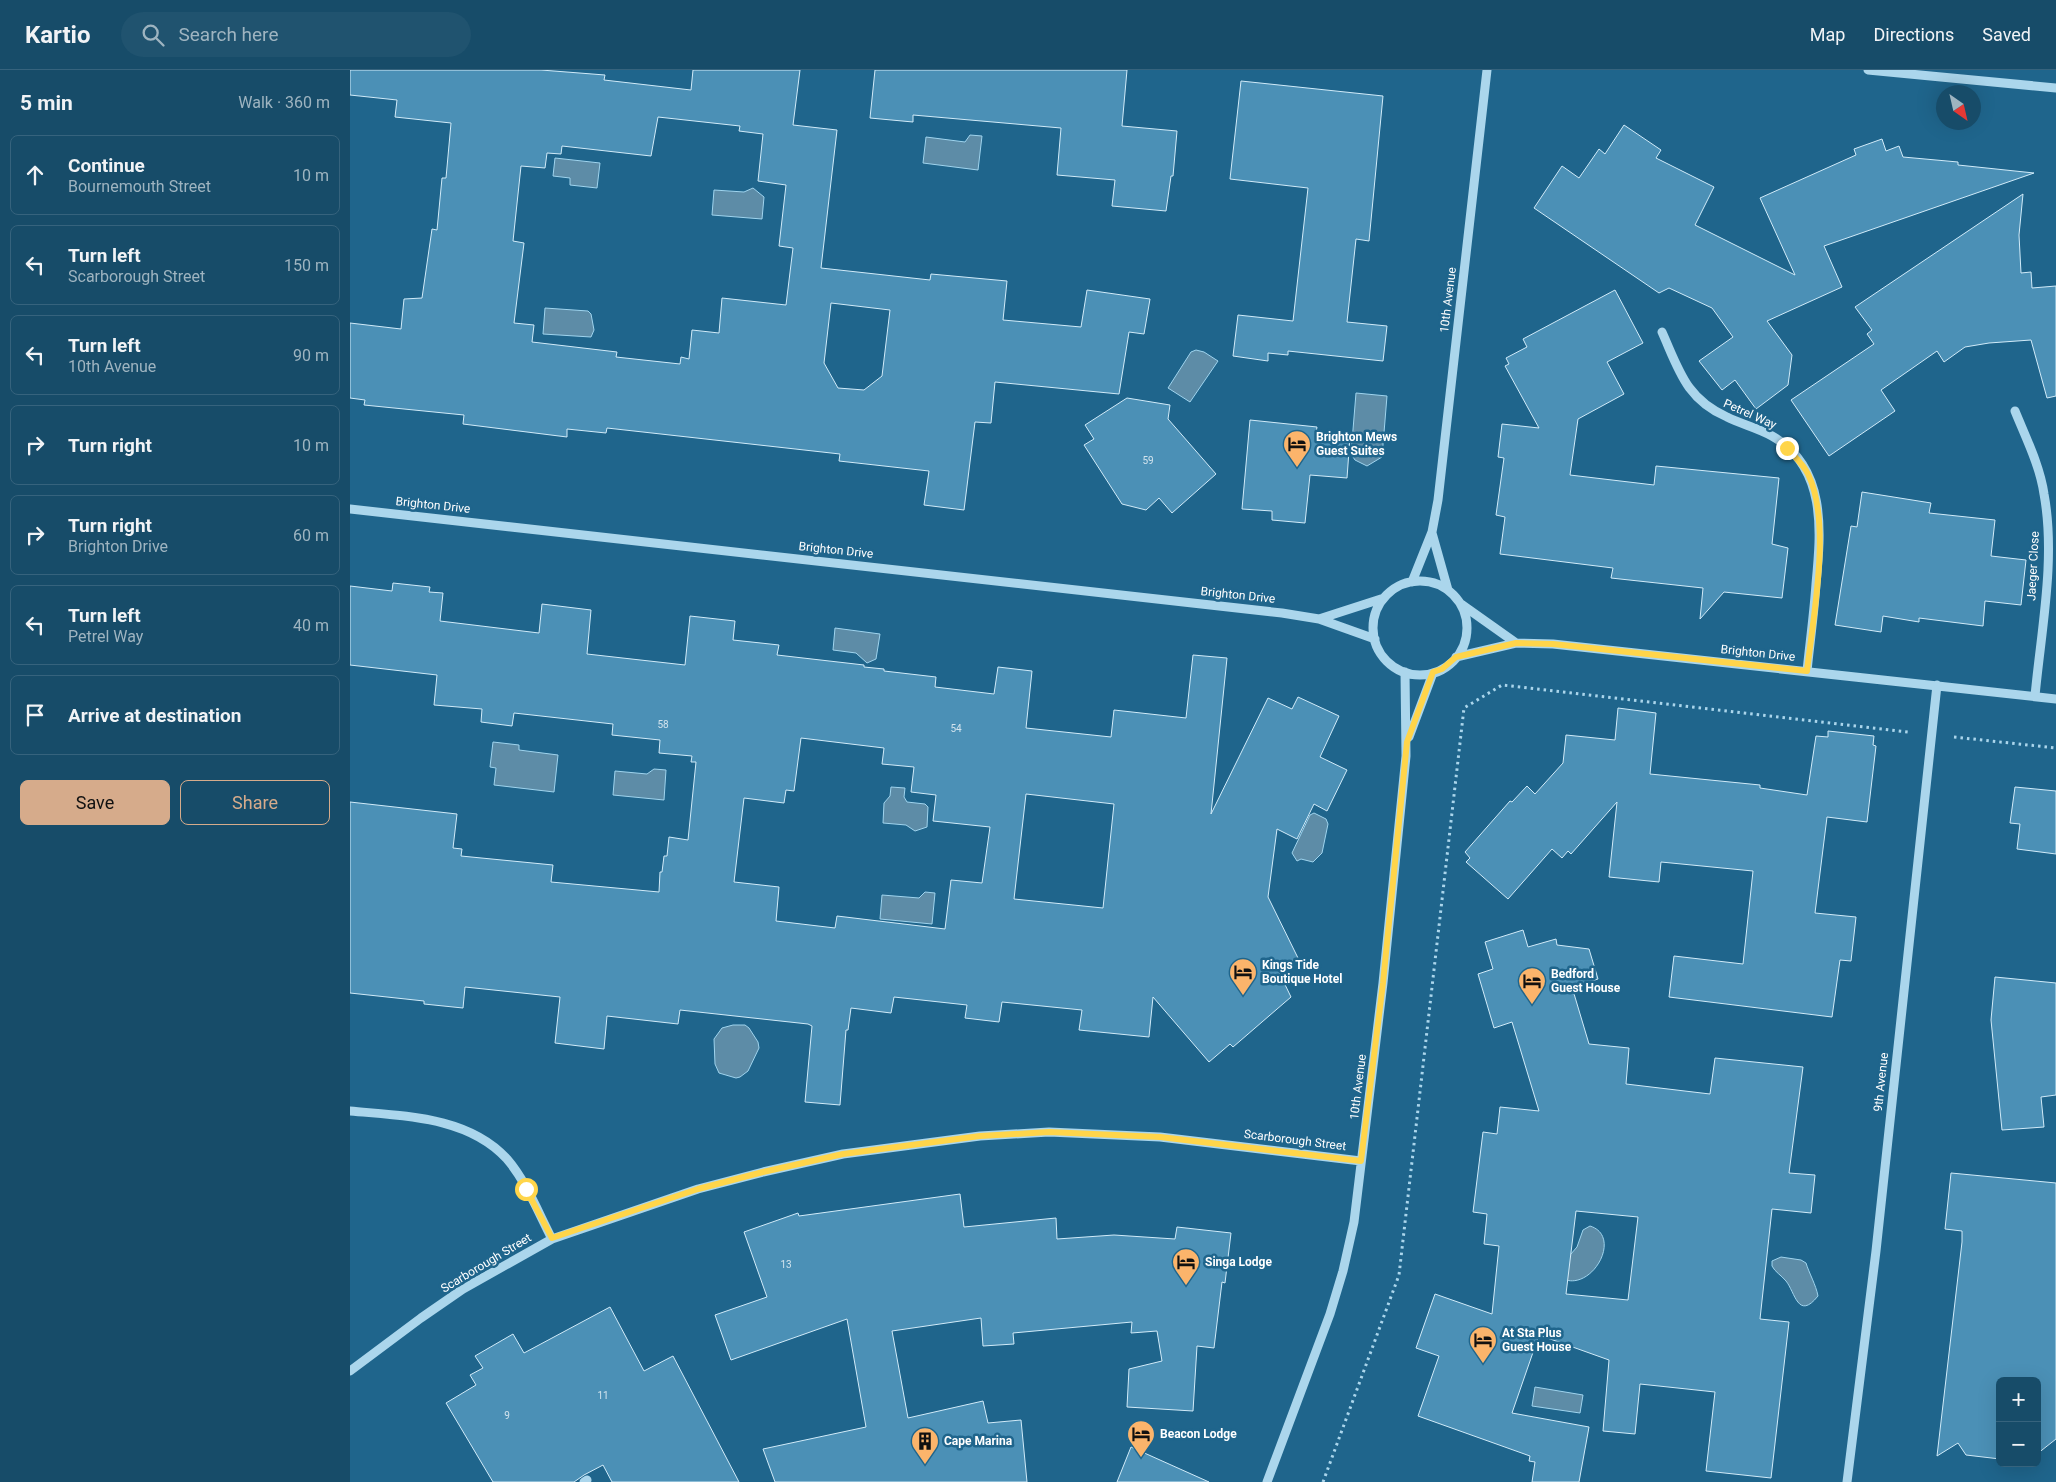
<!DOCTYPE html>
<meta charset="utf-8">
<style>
:root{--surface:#174c69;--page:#20536f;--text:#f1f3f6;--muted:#9eb4c0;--line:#36637d;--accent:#d6ab8b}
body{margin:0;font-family:Roboto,sans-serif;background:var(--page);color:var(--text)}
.controls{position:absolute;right:15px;bottom:15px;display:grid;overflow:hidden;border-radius:8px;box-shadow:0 5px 20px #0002}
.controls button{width:45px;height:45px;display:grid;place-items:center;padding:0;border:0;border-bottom:1px solid var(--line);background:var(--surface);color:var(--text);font:25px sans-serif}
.compass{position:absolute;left:1586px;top:15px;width:45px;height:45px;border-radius:50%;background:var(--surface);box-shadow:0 5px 20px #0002;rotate:146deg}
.stop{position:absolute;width:15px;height:15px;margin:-11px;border:4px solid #ffd54a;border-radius:50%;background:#fff}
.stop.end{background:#ffd54a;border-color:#fff;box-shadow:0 1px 5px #0008}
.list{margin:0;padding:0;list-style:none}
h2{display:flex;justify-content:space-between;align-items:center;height:65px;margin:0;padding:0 20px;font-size:21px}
h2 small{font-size:16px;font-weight:400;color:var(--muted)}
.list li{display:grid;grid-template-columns:32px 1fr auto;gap:15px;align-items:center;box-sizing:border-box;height:80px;margin:0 10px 10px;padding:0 10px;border:1px solid var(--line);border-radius:8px}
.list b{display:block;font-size:19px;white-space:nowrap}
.list p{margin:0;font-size:16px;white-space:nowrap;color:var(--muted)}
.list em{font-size:16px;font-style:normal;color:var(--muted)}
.actions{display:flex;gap:10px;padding:15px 20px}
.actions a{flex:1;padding:11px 0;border:1px solid var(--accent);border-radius:8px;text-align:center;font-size:18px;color:var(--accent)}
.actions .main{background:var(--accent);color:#111}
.icon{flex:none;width:28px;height:28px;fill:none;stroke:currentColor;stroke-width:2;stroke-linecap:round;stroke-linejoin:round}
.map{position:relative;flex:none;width:1706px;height:1412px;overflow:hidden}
header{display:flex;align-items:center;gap:30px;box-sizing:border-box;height:70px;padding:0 25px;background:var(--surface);border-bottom:1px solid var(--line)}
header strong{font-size:24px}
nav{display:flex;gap:28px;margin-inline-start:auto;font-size:18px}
.search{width:350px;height:45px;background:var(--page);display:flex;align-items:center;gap:12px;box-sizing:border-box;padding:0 18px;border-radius:28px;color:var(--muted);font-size:19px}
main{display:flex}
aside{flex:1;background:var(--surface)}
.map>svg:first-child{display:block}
.water{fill:#5d8ca7;stroke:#9fd4ee}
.building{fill:#4b90b6;stroke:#d1ebf9;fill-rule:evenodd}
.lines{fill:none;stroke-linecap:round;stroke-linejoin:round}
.path{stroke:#abd6ec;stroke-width:3;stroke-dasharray:2.5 4;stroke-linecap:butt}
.minor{stroke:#abd6ec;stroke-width:9}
.route{stroke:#ffd54a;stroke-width:6}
.labels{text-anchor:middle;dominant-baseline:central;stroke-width:5;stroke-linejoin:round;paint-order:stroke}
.number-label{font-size:10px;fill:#d2e3ed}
.street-label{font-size:12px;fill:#fff;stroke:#1f658c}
.poi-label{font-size:12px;font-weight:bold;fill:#fff;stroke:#1f658c;text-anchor:start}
</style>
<header>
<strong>Kartio</strong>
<div class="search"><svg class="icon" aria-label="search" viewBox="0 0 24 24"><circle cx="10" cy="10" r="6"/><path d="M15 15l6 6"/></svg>Search here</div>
<nav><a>Map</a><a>Directions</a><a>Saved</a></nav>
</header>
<main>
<aside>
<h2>5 min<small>Walk · 360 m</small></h2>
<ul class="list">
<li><svg class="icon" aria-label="ahead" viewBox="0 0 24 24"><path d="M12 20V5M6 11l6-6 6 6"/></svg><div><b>Continue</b><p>Bournemouth Street</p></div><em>10 m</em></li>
<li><svg class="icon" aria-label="left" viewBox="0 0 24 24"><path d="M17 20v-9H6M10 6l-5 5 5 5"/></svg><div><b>Turn left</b><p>Scarborough Street</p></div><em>150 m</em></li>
<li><svg class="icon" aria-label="left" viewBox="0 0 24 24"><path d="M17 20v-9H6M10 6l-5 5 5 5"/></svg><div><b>Turn left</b><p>10th Avenue</p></div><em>90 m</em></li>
<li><svg class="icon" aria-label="right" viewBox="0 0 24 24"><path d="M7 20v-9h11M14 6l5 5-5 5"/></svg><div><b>Turn right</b></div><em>10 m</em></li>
<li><svg class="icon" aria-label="right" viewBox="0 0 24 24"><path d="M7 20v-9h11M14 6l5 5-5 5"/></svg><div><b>Turn right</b><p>Brighton Drive</p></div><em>60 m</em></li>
<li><svg class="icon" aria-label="left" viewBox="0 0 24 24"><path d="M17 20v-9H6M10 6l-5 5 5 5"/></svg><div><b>Turn left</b><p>Petrel Way</p></div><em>40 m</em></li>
<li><svg class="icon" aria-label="arrive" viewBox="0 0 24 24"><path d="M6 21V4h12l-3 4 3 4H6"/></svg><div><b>Arrive at destination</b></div></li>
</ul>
<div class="actions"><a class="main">Save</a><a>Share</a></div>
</aside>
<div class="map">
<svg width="1706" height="1412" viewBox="0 0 1706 1412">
<rect width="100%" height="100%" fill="#1f658c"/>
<!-- water -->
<path class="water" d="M620,65L632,66L628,100L573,93L576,67L615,72Z
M205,88L250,93L247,118L220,115V108L203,106Z
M403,118L414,127L412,149L362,145L364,120L394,122Z
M195,238L238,241L241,244L244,260L241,267L193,264Z
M846,280L854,282L868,291L840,332L818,318L841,282Z
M1006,323L1037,326L1032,387L1017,396L1005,390L1001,384Z
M485,558L530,564L526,589L517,593L506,583L483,580Z
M143,672L169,675V680L208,685L204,722L144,715L146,698L140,697Z
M304,699L316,700L314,730L263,725L265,701L297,704Z
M541,717L555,718L554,727L557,732L575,734L578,737L577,757L565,761L556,755L533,753L534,733L540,726Z
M964,743L976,749L978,754L972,783L963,792L951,789L947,791L942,783L960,745Z
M575,822L585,823L582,854L530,849L532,825L569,828Z
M383,955H395L399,958L408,972L409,978L398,1001L390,1007L386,1008L369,1003L365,994L364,969L372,958Z
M1240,1156C1272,1166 1244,1218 1216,1210L1220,1185L1227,1177L1233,1160Z
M1431,1187L1451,1190L1456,1193C1459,1203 1466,1215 1468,1226C1448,1251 1445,1222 1436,1211C1431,1205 1425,1202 1422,1196V1191Z
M1185,1317L1233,1325L1230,1343L1182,1336Z"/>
<!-- building -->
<path class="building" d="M0,0H191L255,5L254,10L341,20L343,0H450L443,55L487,60L471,198L580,210L581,204L657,211L653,250L731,257L737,220L800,229L794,264L779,262L769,324L645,312L641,353L625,352L614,440L574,435L579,401L489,391L490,384L257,358L256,363L217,359V367L113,354L114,345L14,335L15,330L0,328V253L51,259L54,229L72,228L82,159L87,160L92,108H96L101,53L45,47L47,30L0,25ZM308,47L390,56L389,61L413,64L408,111L436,115L429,176L443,178L436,235L372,228L369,263L342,260L339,289L331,287L330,294L266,287L267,282L182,272L184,255L164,253L174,173L163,171L171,96L195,98L197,83L211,84L212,76L301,86ZM481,233L540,240L532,306L514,320L488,318L474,293Z
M525,0H777L772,56L827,61L823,106H821L816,141L762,136L765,110L707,105L711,58L563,45V52L520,48Z
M891,11L1033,26L1019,171L1006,169L997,252L1037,256L1033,291L938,281V285L918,283V291L883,286L888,245L943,251L958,118L880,109Z
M1274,55L1311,80L1306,88L1364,117L1345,155L1445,205L1410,128L1506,85L1504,79L1532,69L1536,81L1549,76L1553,87L1608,92V95L1684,103L1474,176L1492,217L1417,251L1442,285L1438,315L1406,339L1385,310L1372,320L1349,291L1383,267L1362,238L1319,218L1309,223L1184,138L1212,96L1229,108L1249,79L1255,84Z
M1673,124L1669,165L1671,203L1681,202L1682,218L1706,216V326L1697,328L1681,270L1639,273L1615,277L1594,292L1587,281L1531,320L1545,341L1479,386L1441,330L1524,274L1517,264L1522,260L1505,237Z
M1265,220L1293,273L1257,292L1274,324L1228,349L1220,405L1304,415L1306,396L1429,408L1422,474L1438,478L1432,528L1374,522L1350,549L1353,518L1261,508L1263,498L1150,484L1155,447L1146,445L1154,388L1148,387L1152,354L1189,358L1155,296L1159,294L1156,288L1177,277L1173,269Z
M777,328L820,335L818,349L866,404L822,443L809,428L796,440L772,434L734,375L744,369L735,355Z
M900,350L967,357L966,363L1000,367L997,408L960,405L955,453L922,450V441L892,439Z
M1512,422L1581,433L1579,443L1645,450L1641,486L1676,490L1671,535L1635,531L1633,556L1569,548V552L1533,546L1531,562L1485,555L1501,456L1507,457Z
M43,513L80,517L79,522L93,523L90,551L189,563L192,534L241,540L237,584L335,595L340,546L385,551L383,570L429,575L427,585L514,595V597L534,599V601L586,607L585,617L644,624L648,597L682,601L676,658L761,667L764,640L836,648L843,585L877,588L861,744L918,628L942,639L948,627L989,646L970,687L997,700L977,741L964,734L947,769L927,759L918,827L948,888L927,898L941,927L883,977L880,974L859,992L803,927L799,967L729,960L732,940L652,932L649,952L615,948L617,935L544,927L541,943L501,938L498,960H496L490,1035L455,1032L462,956L458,954L330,940L328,954L257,946L254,979L205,973L210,927L115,917L113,938L74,934V931L0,923V732L107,744L103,778L112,779L111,786L203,795L201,812L309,822L310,802H312L314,786H317L319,767L338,770L346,692H341L342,686L309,683L310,670L262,665L263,654L164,643L162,656L131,652L132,639L84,635L87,605L0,595V516L42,521ZM451,668L534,678L532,694L564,697L561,722L586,725L583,751L640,757L632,813L601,810L595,859L487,846L485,858L426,851L429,817L384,812L394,728L434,733L436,720L444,721ZM676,724L764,734L753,838L664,829Z
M1268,638L1306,643L1300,704L1410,715V718L1457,725L1466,666L1478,667V661L1524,666L1523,675L1526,676L1517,752L1477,747L1465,843L1506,847L1501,891L1490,890L1482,947L1319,927L1324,886L1393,894L1403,801L1311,792L1309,812L1259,807L1267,732L1221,784L1218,781L1212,788L1202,779L1158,829L1116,792L1120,788L1115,782L1160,731L1162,732L1177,716L1185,724L1213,693L1216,665L1265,670Z
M1665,717L1706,721V784L1667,779L1670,754L1660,753Z
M1173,860L1178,877L1206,869L1207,875L1239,879L1248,909L1222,917L1239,974L1279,978L1276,1014L1360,1024L1365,988L1453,997L1439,1103L1465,1105L1461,1143L1422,1139L1410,1249L1439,1252L1421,1408L1356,1401L1365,1322L1290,1314L1285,1364L1253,1361L1259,1290L1189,1265L1162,1343L1239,1357L1229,1412H1182L1185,1392L1179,1391L1180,1386L1068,1346L1089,1286L1066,1278L1085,1224L1142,1244L1149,1176L1134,1174L1137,1144L1123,1142L1133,1062L1147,1064L1150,1037L1189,1041L1162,952L1144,958L1128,904L1143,899L1135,872ZM1226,1141L1288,1147L1278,1230L1216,1224Z
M1645,907L1706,913V1025L1691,1027L1694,1057L1652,1060L1641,950Z
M1601,1103L1706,1113V1369L1687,1384V1311H1650V1389L1616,1385L1608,1373L1587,1386L1612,1172V1161L1595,1159Z
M610,1124L614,1157L706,1148L707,1169L764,1165L825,1169L827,1157L881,1163L875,1213L872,1212L864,1278L847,1276L843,1341L777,1337L779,1299L812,1291L807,1261L781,1263L782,1252L663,1263L664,1274L633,1276L631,1248L542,1261L558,1348L633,1331L638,1353L671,1350L677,1412H425L413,1379L516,1357L497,1249L381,1290L365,1245L417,1227L394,1162L448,1143L449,1146Z
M260,1237L294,1301L323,1286L389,1412H262L253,1395L234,1405L224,1412H143L96,1333L126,1315L120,1305L133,1298L125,1286L163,1264L174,1283Z
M781,1377L859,1412H767Z"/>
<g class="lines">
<!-- path -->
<path class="path" d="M1604,667L1706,678
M973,1412L1049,1205L1114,638L1152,615L1558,662"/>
<!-- minor -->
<path class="minor" d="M1518,0L1706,18
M1312,262C1329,300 1336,329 1377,347C1391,354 1408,358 1422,366C1477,397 1471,461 1466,514C1464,543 1460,572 1457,601
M1665,341C1676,368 1690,396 1694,424C1706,489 1691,561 1685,626
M0,439L932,543L969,549L1025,569
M1082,463L1098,520
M1023 558a47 47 0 1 1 94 0a47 47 0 1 1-94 0Z
M1062,512L1082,462L1088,430L1137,0
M1111,534L1166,573
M969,549L1034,528
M1106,587L1166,573L1203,574L1706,629
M1059,667L1083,603
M0,1041C53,1046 118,1046 157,1089C176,1111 188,1142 202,1169
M0,1301L71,1248L113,1219L202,1169L348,1119L413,1102L493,1084L630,1066L699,1062L810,1067L1011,1091
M234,1412L237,1410
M917,1412L980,1244L993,1201L1004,1152L1033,913L1056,686L1055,602
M1497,1412L1526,1181L1587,615"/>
</g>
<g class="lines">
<!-- route -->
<path class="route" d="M176,1119L202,1168L348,1119L413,1102L493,1084L630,1066L699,1062L810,1067L1011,1091L1033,913L1057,672L1083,602L1092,599L1106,587L1166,573L1203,574L1457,601C1463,547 1482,453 1458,404C1453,394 1444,386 1437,378"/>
</g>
<!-- icons -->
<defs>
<g id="hotel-pin" transform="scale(1.4375)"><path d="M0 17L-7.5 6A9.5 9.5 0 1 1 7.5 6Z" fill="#fbb46b" stroke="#1f658c"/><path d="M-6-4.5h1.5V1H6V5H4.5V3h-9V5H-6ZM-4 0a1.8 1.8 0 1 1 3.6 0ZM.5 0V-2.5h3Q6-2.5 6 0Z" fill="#111"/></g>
<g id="building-pin" transform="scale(1.4375)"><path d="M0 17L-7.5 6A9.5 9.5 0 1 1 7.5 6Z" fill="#fbb46b" stroke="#1f658c"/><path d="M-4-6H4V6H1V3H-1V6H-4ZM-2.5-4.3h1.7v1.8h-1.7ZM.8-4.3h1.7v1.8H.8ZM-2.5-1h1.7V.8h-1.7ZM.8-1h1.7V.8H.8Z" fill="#111"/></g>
</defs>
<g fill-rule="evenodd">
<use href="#hotel-pin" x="947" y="374"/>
<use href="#hotel-pin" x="893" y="902"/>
<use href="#hotel-pin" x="1182" y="911"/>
<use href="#hotel-pin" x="836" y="1192"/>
<use href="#hotel-pin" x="1133" y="1270"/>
<use href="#hotel-pin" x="791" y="1364"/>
<use href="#building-pin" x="575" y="1371"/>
</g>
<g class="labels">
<!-- number labels -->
<g class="number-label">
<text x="798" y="390">59</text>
<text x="313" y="654">58</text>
<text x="606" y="658">54</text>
<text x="436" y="1194">13</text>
<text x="253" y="1325">11</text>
<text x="157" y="1345">9</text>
</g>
<!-- street labels -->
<g class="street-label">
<text transform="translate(1098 230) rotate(-83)">10th Avenue</text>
<text transform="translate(1400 344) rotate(24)">Petrel Way</text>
<text transform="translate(83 435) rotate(6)">Brighton Drive</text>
<text transform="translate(486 480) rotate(6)">Brighton Drive</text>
<text transform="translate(1683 496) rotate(-87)">Jaeger Close</text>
<text transform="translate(888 525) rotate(6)">Brighton Drive</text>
<text transform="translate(1408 583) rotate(6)">Brighton Drive</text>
<text transform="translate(1531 1012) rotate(-84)">9th Avenue</text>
<text transform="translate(1008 1017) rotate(-83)">10th Avenue</text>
<text transform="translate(945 1070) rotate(7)">Scarborough Street</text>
<text transform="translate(136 1193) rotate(-31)">Scarborough Street</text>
</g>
<!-- poi labels -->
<g class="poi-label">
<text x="966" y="367">Brighton Mews<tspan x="966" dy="14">Guest Suites</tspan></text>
<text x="912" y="895">Kings Tide<tspan x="912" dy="14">Boutique Hotel</tspan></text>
<text x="1201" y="904">Bedford<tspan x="1201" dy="14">Guest House</tspan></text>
<text x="855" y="1192">Singa Lodge</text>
<text x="1152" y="1263">At Sta Plus<tspan x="1152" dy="14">Guest House</tspan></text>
<text x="810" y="1364">Beacon Lodge</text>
<text x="594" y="1371">Cape Marina</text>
</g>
</g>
</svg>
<div class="controls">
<button>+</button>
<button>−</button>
</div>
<svg class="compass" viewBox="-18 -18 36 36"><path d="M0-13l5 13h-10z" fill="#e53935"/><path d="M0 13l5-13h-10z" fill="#9eb4c0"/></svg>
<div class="stop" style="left:176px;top:1119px"></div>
<div class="stop end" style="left:1437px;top:378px"></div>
</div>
</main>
